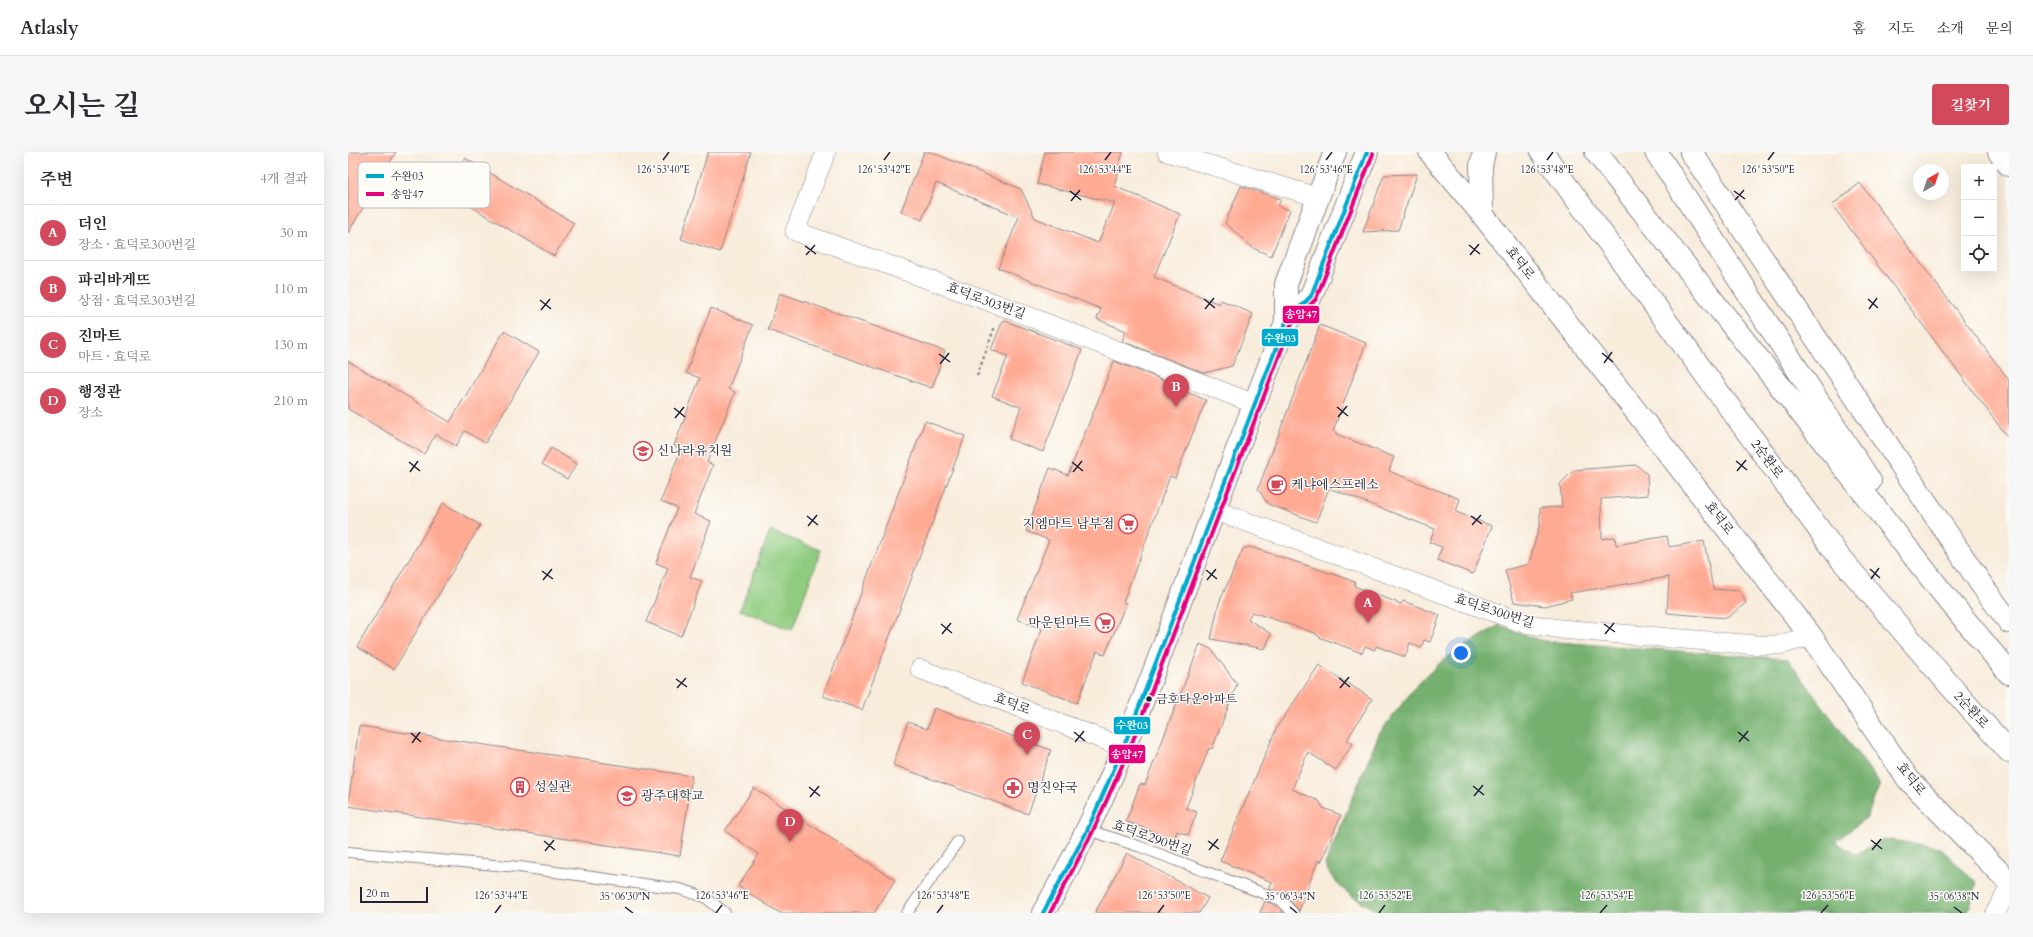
<!DOCTYPE html>
<html lang="ko">
<meta charset="utf-8">
<style>
:root{--surface:#fff;--page:#f7f7f7;--text:#2b2b33;--muted:#7c7c81;--line:#e1e1e2;--accent:#d1495b}
body{margin:0;font-family:Cardo,"Noto Serif KR",serif;background:var(--page);color:var(--text)}
.controls{position:absolute;right:12px;top:12px;display:grid;overflow:hidden;border-radius:4px;box-shadow:0 4px 16px #0002}
.controls button{width:36px;height:36px;display:grid;place-items:center;padding:0;border:0;border-bottom:1px solid var(--line);background:var(--surface);color:var(--text);font:20px sans-serif}
.compass{position:absolute;left:1565px;top:12px;width:36px;height:36px;border-radius:50%;background:var(--surface);box-shadow:0 4px 16px #0002;rotate:39deg}
.scale{position:absolute;left:12px;bottom:10px;width:68px;box-sizing:border-box;padding-left:4px;border:2px solid #22223b;border-top:0;font-size:11px;line-height:14px;white-space:nowrap;color:#22223b;-webkit-text-stroke:3px #fdfcf7;paint-order:stroke}
.you{position:absolute;left:1113px;top:501px;width:14px;height:14px;margin:-10px;border:3px solid #fff;border-radius:50%;background:#1a73e8;box-shadow:0 0 0 6px #1a73e833}
.badge{display:grid;place-items:center;width:26px;height:26px;border-radius:50%;background:var(--accent);color:#fff;font-size:13px;font-weight:700}
.pin{position:absolute;translate:-50% -33px;filter:drop-shadow(0 1px 2px #0008)}
.pin::after{content:'';position:absolute;top:21px;width:14px;height:12px;background:inherit;clip-path:polygon(0 0,100% 0,50% 100%)}
.list{margin:0;padding:0;list-style:none}
h2{display:flex;justify-content:space-between;align-items:center;height:52px;margin:0;padding:0 16px;font-size:17px}
h2 small{font-size:13px;font-weight:400;color:var(--muted)}
.list li{display:grid;grid-template-columns:26px 1fr auto;gap:12px;align-items:center;box-sizing:border-box;height:56px;padding:0 16px;border-top:1px solid var(--line)}
.list b{display:block;font-size:15px;white-space:nowrap}
.list p{margin:0;font-size:13px;white-space:nowrap;color:var(--muted)}
.list em{font-size:13px;font-style:normal;color:var(--muted)}
.icon{flex:none;width:22px;height:22px;fill:none;stroke:currentColor;stroke-width:2;stroke-linecap:round;stroke-linejoin:round}
.map{position:relative;flex:none;width:1661px;height:761px;overflow:hidden;border-radius:4px}
header{display:flex;align-items:center;gap:24px;box-sizing:border-box;height:56px;padding:0 20px;background:var(--surface);border-bottom:1px solid var(--line)}
header strong{font-size:19px}
nav{display:flex;gap:22px;margin-inline-start:auto;font-size:14px}
.intro{display:flex;align-items:center;justify-content:space-between;box-sizing:border-box;height:96px;padding:0 24px}
h1{margin:0;font-size:28px}
.button{padding:10px 18px;border-radius:4px;background:var(--accent);color:#fff;font-size:14px;font-weight:700}
main{display:flex;gap:24px;padding:0 24px}
aside{flex:1;background:var(--surface);border-radius:4px;box-shadow:0 4px 16px #0002}
.map>svg:first-child{display:block}
.green{fill:#90cc80;stroke:#59775e}
.forest{fill:#74b06e;stroke:#4b6954}
.building{fill:#ffab94}
.lines{fill:none;stroke-linecap:round;stroke-linejoin:round}
.lane-casing{stroke:#8d878b;stroke-width:12}
.street-casing{stroke:#8d878b;stroke-width:20}
.secondary-casing{stroke:#8d878b;stroke-width:24}
.highway-casing{stroke:#8d878b;stroke-width:24}
.path{stroke:#8d878b;stroke-width:2.5;stroke-dasharray:3 3;stroke-linecap:butt}
.lane{stroke:#fff;stroke-width:10}
.street{stroke:#fff;stroke-width:19}
.secondary{stroke:#fff;stroke-width:22}
.highway{stroke:#fff;stroke-width:22}
.bus-1-casing{stroke:#fdfcf7;stroke-width:7}
.bus-2-casing{stroke:#fdfcf7;stroke-width:7}
.bus-1{stroke:#00a9ce;stroke-width:4}
.bus-2{stroke:#e5007d;stroke-width:4}
.ticks{fill:none;stroke:#22223b;stroke-width:1.5}
.bus-dot{fill:#22223b;stroke:#fdfcf7;stroke-width:1.5}
.labels{text-anchor:middle;dominant-baseline:central;stroke-width:3;stroke-linejoin:round;paint-order:stroke}
.bus-label{font-size:12px;fill:#22223b;stroke:#fdfcf7;text-anchor:start}
.street-label{font-size:13px;fill:#22223b;stroke:#fdfcf7}
.poi-label{font-size:13px;fill:#22223b;stroke:#fdfcf7;text-anchor:start}
.key{fill:#fdfcf7;stroke:#bbbbbf;stroke-width:1}
.key-label{font-size:11px;fill:#22223b}
.ticks-label{font-size:10px;text-anchor:middle;fill:#22223b;stroke:#fdfcf7;stroke-width:3;stroke-linejoin:round;paint-order:stroke}
.line-badge{stroke:#fdfcf7;stroke-width:1.5}
.badge-label{font-size:11px;text-anchor:middle;font-weight:bold;fill:#fff}
</style>
<header>
<strong>Atlasly</strong>
<nav><a>홈</a><a>지도</a><a>소개</a><a>문의</a></nav>
</header>
<div class="intro"><h1>오시는 길</h1><a class="button">길찾기</a></div>
<main>
<aside>
<h2>주변<small>4개 결과</small></h2>
<ul class="list">
<li><span class="badge">A</span><div><b>더인</b><p>장소 · 효덕로300번길</p></div><em>30 m</em></li>
<li><span class="badge">B</span><div><b>파리바게뜨</b><p>상점 · 효덕로303번길</p></div><em>110 m</em></li>
<li><span class="badge">C</span><div><b>진마트</b><p>마트 · 효덕로</p></div><em>130 m</em></li>
<li><span class="badge">D</span><div><b>행정관</b><p>장소</p></div><em>210 m</em></li>
</ul>
</aside>
<div class="map">
<svg width="1661" height="761" viewBox="0 0 1661 761">
<rect width="100%" height="100%" fill="#fdfcf7"/>
<filter id="ink" filterUnits="userSpaceOnUse"><feTurbulence type="fractalNoise" baseFrequency=".025" numOctaves="2"/><feDisplacementMap in="SourceGraphic" scale="8" xChannelSelector="R" yChannelSelector="G"/><feConvolveMatrix kernelMatrix="1 2 1 2 8 2 1 2 1" color-interpolation-filters="sRGB"/></filter>
<filter id="wash" filterUnits="userSpaceOnUse"><feTurbulence type="fractalNoise" baseFrequency=".012" numOctaves="4" result="noise"/><feDisplacementMap in="SourceGraphic" scale="16" xChannelSelector="R" yChannelSelector="G"/><feGaussianBlur stdDeviation="0.9" result="paint"/><feColorMatrix in="noise" values="0 0 0 0 0 0 0 0 0 0 0 0 0 0 0 0 0 1.4 0 .05"/><feComposite in="paint" operator="in"/></filter>
<g filter="url(#wash)">
<rect width="100%" height="100%" fill="#f8ecdb"/>
<!-- green -->
<path class="green" d="M422,379L473,398L444,478L392,458Z"/>
<!-- forest -->
<path class="forest" d="M1151,473L1195,489L1440,507L1532,632L1519,665L1487,690L1508,702L1535,687L1591,695L1629,731L1620,761H1026L1027,757C1007,747 985,734 977,712L1031,582L1067,535L1095,508Z"/>
<g id="blocks">
<!-- building -->
<path class="building" d="M0,0H48L0,81Z
M360,0H403L372,100L333,87Z
M576,0H583L673,37L687,66L750,91L767,51L689,32L697,0H775L766,34L832,62L806,125L871,152L873,148L905,162L884,214L856,221L774,189L778,179L749,167L753,157L650,116L671,65L588,31L574,68L553,59Z
M117,6L226,71L206,104L97,39Z
M1069,22L1050,78L1015,80L1036,23Z
M1512,31L1661,228V287L1484,53Z
M893,34L933,47L930,54L942,58L923,104L905,96L877,71Z
M432,141L597,199L584,236L420,178Z
M363,156L405,173L380,237L387,240L359,310L365,313L346,362L363,369L342,425L354,429L333,484L298,470L320,416L308,411L329,356L313,349L333,297L326,294L352,226L338,221Z
M655,168L734,198L695,300L661,287L673,255L644,244L660,204L643,198Z
M972,173L1018,191L985,279L988,280V282L1046,305L1041,319L1112,347L1108,360L1144,374L1125,422L1089,408L1094,395L1081,390L1087,377L981,336L968,370L920,352L910,337Z
M156,179L191,200L137,291L117,279L108,294L88,282L76,302L0,257V209L102,270Z
M766,209L820,230L816,231L858,248L827,326L822,324L775,450L778,451L757,503L749,499L729,551L674,530L694,477L669,467L701,388L678,379L702,316L720,323Z
M577,269L617,284L514,558L475,544Z
M203,296L229,312L219,327L194,312Z
M1289,313L1299,322L1300,343L1253,347L1254,387L1267,385L1268,393L1319,384L1321,395L1356,389L1365,437L1392,439L1398,451L1379,466L1319,461L1321,425L1222,441L1224,447L1197,454L1166,450L1157,418L1181,412L1192,371V356L1214,355L1212,332L1226,318Z
M95,351L132,373L46,517L9,495Z
M902,395L988,423L1007,430L1006,434L1053,452L1055,449L1092,463L1082,490L1076,488L1073,496L1062,491L1057,505L1028,494L1027,498L1017,494L1014,501L971,485L967,481L904,460L900,467L923,482L917,497L863,487L871,451L895,397Z
M852,492L863,497L889,532L864,597L861,596L838,656L849,660L840,683L829,679L826,688L778,669L792,632L797,633Z
M971,513L1024,547L999,588L1005,591L988,618L960,600L944,637L971,649L975,656L993,663L973,710L970,708L951,759L938,743L921,737L924,730L872,709L929,575Z
M586,556L703,598L680,662L545,613L560,570L579,577Z
M11,574L344,624L332,704L0,654Z
M406,636L547,728L526,761H432L390,734L411,702L377,679Z
M779,701L860,746L851,761H747Z
M917,749L929,754L936,761H912Z"/>
</g>
</g>
<g filter="url(#ink)">
<use href="#blocks" fill-opacity="0" stroke="#8d878b" stroke-width="1"/>
<g class="lines">
<!-- lane casing -->
<g class="lane-casing">
<path id="lane" d="M740,678L790,694L933,748L945,761
M0,700L171,715L332,737L357,745L377,761
M559,761L610,689"/>
</g>
<!-- street casing -->
<g class="street-casing">
<path id="street" d="M478,0L447,79L654,154L907,252
M819,0L969,45
M866,358L1176,471L1212,477L1409,493H1431L1463,484
M572,517L777,596
M1647,761L1661,737"/>
</g>
<!-- secondary casing -->
<g class="secondary-casing">
<path id="secondary" d="M1082,0L1134,62L1463,484L1560,627L1661,730
M1651,0L1661,13
M1134,62L1133,14L1136,0
M938,170V132L987,0
M695,761C758,653 800,537 843,420C874,336 906,253 938,170L963,144L1019,0"/>
</g>
<!-- highway casing -->
<g class="highway-casing">
<path id="highway" d="M1194,0L1492,406L1618,552L1661,599
M1248,0L1593,439L1661,521
M1308,0L1522,329
M1343,0L1633,432L1661,470"/>
</g>
<!-- path -->
<path class="path" d="M629,224L647,174"/>
<!-- lane -->
<use href="#lane" class="lane"/>
<!-- street -->
<use href="#street" class="street"/>
<!-- secondary -->
<use href="#secondary" class="secondary"/>
<!-- highway -->
<use href="#highway" class="highway"/>
<!-- bus-1 casing -->
<g class="bus-1-casing">
<path id="bus-1" d="M695,761L739,679L776,594L938,170L963,144L1019,0"/>
</g>
<!-- bus-2 casing -->
<g class="bus-2-casing">
<path id="bus-2" d="M702,761L744,681L782,596L943,173L968,147L1025,2"/>
</g>
<!-- bus-1 -->
<use href="#bus-1" class="bus-1"/>
<!-- bus-2 -->
<use href="#bus-2" class="bus-2"/>
</g>
</g>
<!-- ticks -->
<path class="ticks" d="M315,8L321,0M536,8L542,0M757,8L763,0M978,8L984,0M1199,8L1205,0M1420,8L1426,0M722,39L733,48M1386,39L1397,47M1387,48L1396,38M723,49L732,38M1121,93L1132,102M457,94L468,102M458,103L467,93M1122,103L1131,92M856,147L867,156M1520,147L1530,156M192,148L203,157M857,157L866,146M1521,157L1529,146M193,158L202,147M1254,201L1265,210M591,202L602,210M1256,211L1264,200M592,212L601,201M989,255L1000,264M326,256L337,265M990,265L999,254M327,266L336,255M1388,309L1399,318M61,310L72,319M724,310L735,319M1389,319L1398,308M62,320L70,309M725,320L734,309M459,364L470,373M1123,364L1134,372M1124,373L1133,363M460,374L469,363M1522,417L1532,426M858,418L869,427M194,419L205,427M1523,427L1531,416M195,428L204,417M859,428L868,417M593,472L604,481M1256,472L1267,480M594,482L603,471M1257,482L1266,471M991,526L1002,535M328,527L339,535M329,536L338,526M992,536L1001,525M726,580L737,589M1390,580L1401,589M63,581L73,590M727,590L736,579M1391,590L1400,579M64,591L72,580M1125,634L1136,643M461,635L472,644M1126,644L1135,633M462,645L471,634M1523,688L1534,697M196,689L207,698M860,689L871,697M861,698L870,687M1524,698L1533,687M197,699L206,688M277,755L285,761M942,755L949,761M1606,755L1614,761M147,761L153,753M368,761L374,753M589,761L595,753M810,761L816,753M1031,761L1037,753M1252,761L1259,753M1473,761L1480,753"/>
<!-- icons -->
<defs>
<g id="school-ring" transform="scale(1)"><circle r="9.5" fill="#fdfcf7" stroke="#d1495b" stroke-width="1.5"/><path d="M0-5L7-2L0 1L-7-2ZM-4 1L0 2.5L4 1V4Q0 6-4 4Z" fill="#d1495b"/></g>
<g id="cafe-ring" transform="scale(1)"><circle r="9.5" fill="#fdfcf7" stroke="#d1495b" stroke-width="1.5"/><path d="M-5.5-4.5H6V0H3Q3 3.5 0 3.5H-2.5Q-5.5 3.5-5.5 0ZM3-3.2v2h1.7v-2ZM-6 4.5H4V6H-6Z" fill="#d1495b"/></g>
<g id="supermarket-ring" transform="scale(1)"><circle r="9.5" fill="#fdfcf7" stroke="#d1495b" stroke-width="1.5"/><path d="M-6-5.5h2.5l.6 2H6L4.5 2H-2.5L-4.4-4H-6ZM-1.5 3.2a1.3 1.3 0 1 0 .1 0ZM3 3.2a1.3 1.3 0 1 0 .1 0Z" fill="#d1495b"/></g>
<g id="building-ring" transform="scale(1)"><circle r="9.5" fill="#fdfcf7" stroke="#d1495b" stroke-width="1.5"/><path d="M-4-6H4V6H1V3H-1V6H-4ZM-2.5-4.3h1.7v1.8h-1.7ZM.8-4.3h1.7v1.8H.8ZM-2.5-1h1.7V.8h-1.7ZM.8-1h1.7V.8H.8Z" fill="#d1495b"/></g>
<g id="pharmacy-ring" transform="scale(1)"><circle r="9.5" fill="#fdfcf7" stroke="#d1495b" stroke-width="1.5"/><path d="M-2-6h4v4h4v4h-4v4h-4v-4h-4v-4h4Z" fill="#d1495b"/></g>
<g id="university-ring" transform="scale(1)"><circle r="9.5" fill="#fdfcf7" stroke="#d1495b" stroke-width="1.5"/><path d="M0-5L7-2L0 1L-7-2ZM-4 1L0 2.5L4 1V4Q0 6-4 4Z" fill="#d1495b"/></g>
</defs>
<g fill-rule="evenodd">
<use href="#school-ring" x="295" y="299"/>
<use href="#cafe-ring" x="929" y="333"/>
<use href="#supermarket-ring" x="780" y="372"/>
<use href="#supermarket-ring" x="757" y="471"/>
<use href="#building-ring" x="172" y="635"/>
<use href="#pharmacy-ring" x="665" y="636"/>
<use href="#university-ring" x="279" y="644"/>
</g>
<!-- markers -->
<circle class="bus-dot" cx="801" cy="547" r="3.5"/>
<g class="labels">
<!-- bus labels -->
<g class="bus-label">
<text x="808" y="547">금호타운아파트</text>
</g>
<!-- street labels -->
<g class="street-label">
<text transform="translate(1172 111) rotate(52)">효덕로</text>
<text transform="translate(638 149) rotate(20)">효덕로303번길</text>
<text transform="translate(1419 307) rotate(54)">2순환로</text>
<text transform="translate(1371 366) rotate(52)">효덕로</text>
<text transform="translate(1146 459) rotate(18)">효덕로300번길</text>
<text transform="translate(664 552) rotate(21)">효덕로</text>
<text transform="translate(1623 558) rotate(48)">2순환로</text>
<text transform="translate(1563 627) rotate(51)">효덕로</text>
<text transform="translate(804 686) rotate(19)">효덕로290번길</text>
</g>
<!-- poi labels -->
<g class="poi-label">
<text x="309" y="299">신나라유치원</text>
<text x="943" y="333">케냐에스프레소</text>
<text x="766" y="372" text-anchor="end">지엠마트 남부점</text>
<text x="743" y="471" text-anchor="end">마운틴마트</text>
<text x="186" y="635">성실관</text>
<text x="679" y="636">명진약국</text>
<text x="293" y="644">광주대학교</text>
</g>
</g>
<!-- legend -->
<rect x="10" y="10" width="132" height="46" rx="6" class="key"/>
<rect x="18" y="22" width="18" height="4" fill="#00a9ce"/>
<rect x="18" y="40" width="18" height="4" fill="#e5007d"/>
<g class="key-label">
<text x="43" y="28">수완03</text>
<text x="43" y="46">송암47</text>
</g>
<g class="ticks-label">
<text x="315" y="21">126°53'40"E</text>
<text x="536" y="21">126°53'42"E</text>
<text x="757" y="21">126°53'44"E</text>
<text x="978" y="21">126°53'46"E</text>
<text x="1199" y="21">126°53'48"E</text>
<text x="1420" y="21">126°53'50"E</text>
<text x="153" y="747">126°53'44"E</text>
<text x="374" y="747">126°53'46"E</text>
<text x="595" y="747">126°53'48"E</text>
<text x="816" y="747">126°53'50"E</text>
<text x="1037" y="747">126°53'52"E</text>
<text x="1259" y="747">126°53'54"E</text>
<text x="1480" y="747">126°53'56"E</text>
<text x="277" y="748">35°06'30"N</text>
<text x="942" y="748">35°06'34"N</text>
<text x="1606" y="748">35°06'38"N</text>
</g>
<g class="line-badge">
<rect x="934" y="153" width="38" height="19" rx="4" fill="#e5007d"/>
<rect x="913" y="176" width="38" height="19" rx="4" fill="#00a9ce"/>
<rect x="765" y="564" width="38" height="19" rx="4" fill="#00a9ce"/>
<rect x="760" y="592" width="38" height="20" rx="4" fill="#e5007d"/>
</g>
<g class="badge-label">
<text x="953" y="166">송암47</text>
<text x="932" y="190">수완03</text>
<text x="784" y="577">수완03</text>
<text x="779" y="606">송암47</text>
</g>
</svg>
<div class="controls">
<button>+</button>
<button>−</button>
<button><svg class="icon" aria-label="locate" viewBox="0 0 24 24"><circle cx="12" cy="12" r="6"/><path d="M12 2v4M12 18v4M2 12h4M18 12h4"/></svg></button>
</div>
<svg class="compass" viewBox="-18 -18 36 36"><path d="M0-13l5 13h-10z" fill="#e53935"/><path d="M0 13l5-13h-10z" fill="#7c7c81"/></svg>
<div class="scale">20 m</div>
<div class="you"></div>
<div class="pin badge" style="left:1020px;top:471px">A</div>
<div class="pin badge" style="left:828px;top:255px">B</div>
<div class="pin badge" style="left:679px;top:603px">C</div>
<div class="pin badge" style="left:442px;top:690px">D</div>
</div>
</main>
